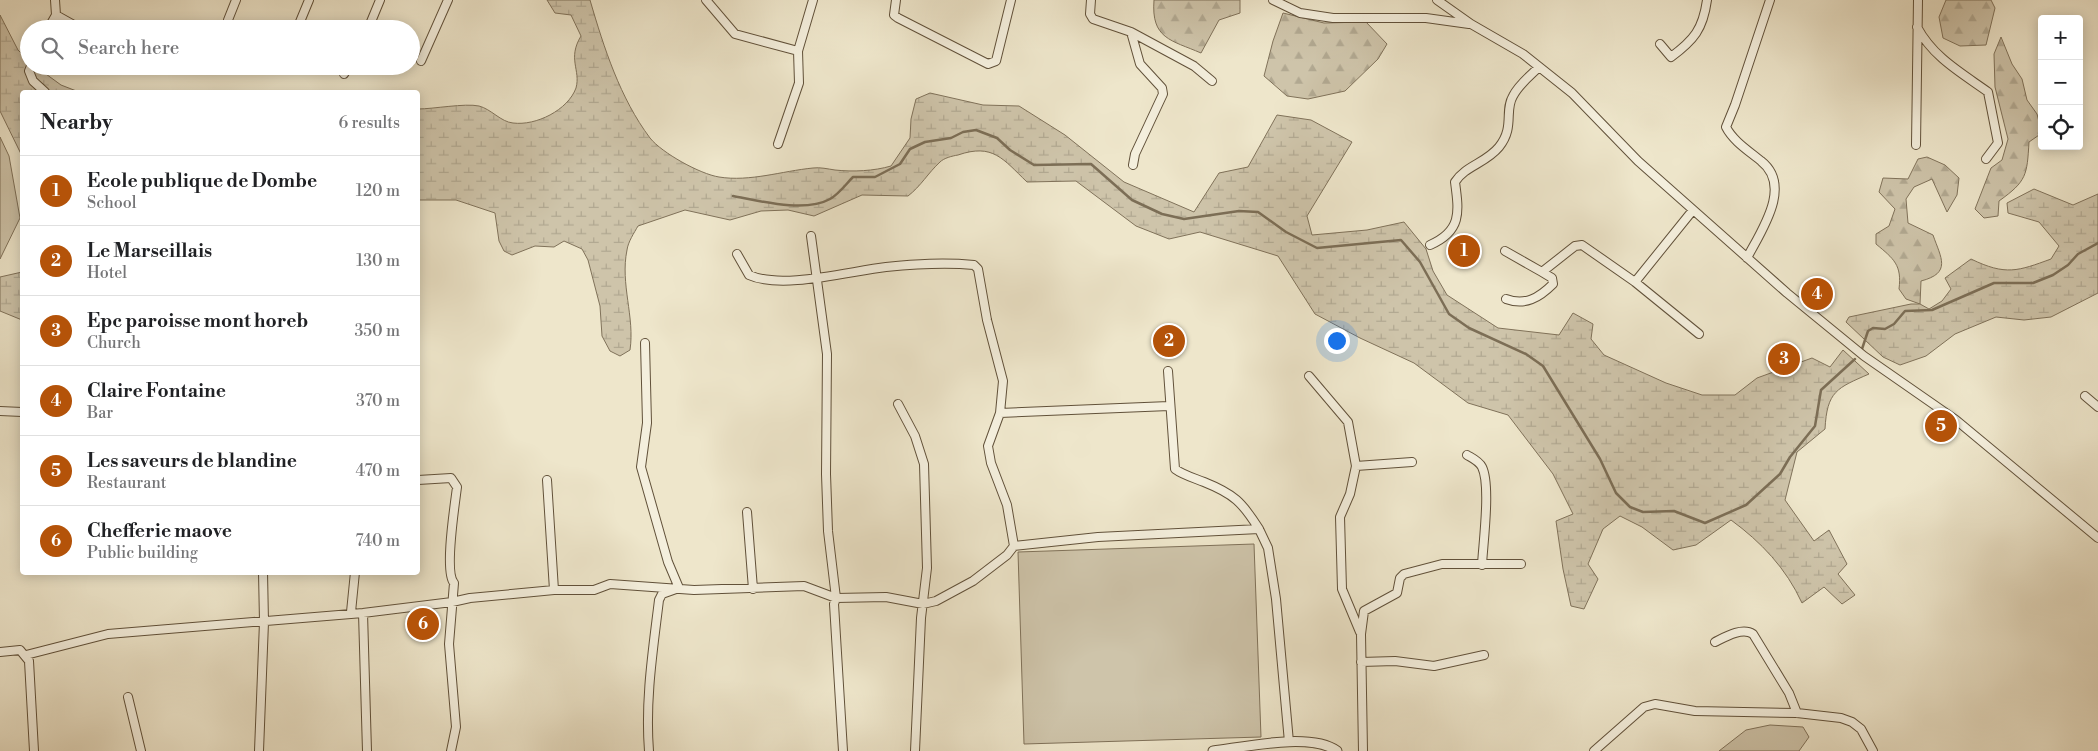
<!DOCTYPE html>
<meta charset="utf-8">
<style>
:root{--surface:#fff;--page:#f6f6f6;--text:#202124;--muted:#757577;--line:#e0e0e0;--accent:#b45309}
body{margin:0;font-family:"Libre Bodoni",serif;background:var(--page);color:var(--text)}
.controls{position:absolute;right:15px;top:15px;display:grid;overflow:hidden;border-radius:5px;box-shadow:0 2px 12px #0003}
.controls button{width:45px;height:45px;display:grid;place-items:center;padding:0;border:0;border-bottom:1px solid var(--line);background:var(--surface);color:var(--text);font:25px sans-serif}
.you{position:absolute;left:1336px;top:340px;width:18px;height:18px;margin:-12px;border:4px solid #fff;border-radius:50%;background:#1a73e8;box-shadow:0 0 0 8px #1a73e833}
.badge{display:grid;place-items:center;width:32px;height:32px;border-radius:50%;background:var(--accent);color:#fff;font-size:16px;font-weight:700}
.pin{position:absolute;translate:-50% -50%;border:2px solid #fff;box-shadow:0 1px 5px #0006}
.list{margin:0;padding:0;list-style:none}
h2{display:flex;justify-content:space-between;align-items:center;height:65px;margin:0;padding:0 20px;font-size:21px}
h2 small{font-size:16px;font-weight:400;color:var(--muted)}
.list li{display:grid;grid-template-columns:32px 1fr auto;gap:15px;align-items:center;box-sizing:border-box;height:70px;padding:0 20px;border-top:1px solid var(--line)}
.list b{display:block;font-size:19px;white-space:nowrap}
.list p{margin:0;font-size:16px;white-space:nowrap;color:var(--muted)}
.list em{font-size:16px;font-style:normal;color:var(--muted)}
.icon{flex:none;width:28px;height:28px;fill:none;stroke:currentColor;stroke-width:2;stroke-linecap:round;stroke-linejoin:round}
.map{position:relative;flex:none;width:2098px;height:751px;overflow:hidden}
.search{position:absolute;background:var(--surface);box-shadow:0 2px 12px #0003;left:20px;top:20px;width:400px;height:55px;display:flex;align-items:center;gap:12px;box-sizing:border-box;padding:0 18px;border-radius:28px;color:var(--muted);font-size:19px}
.panel{position:absolute;background:var(--surface);box-shadow:0 2px 12px #0003;left:20px;top:90px;width:400px;height:485px;border-radius:5px}
.map>svg:first-child{display:block}
.grass{fill:#cec4aa;stroke:#80725a}
.forest{fill:url(#forest-firs);stroke:#80725a}
.wetland{fill:url(#wetland-marsh);stroke:#80725a}
.lines{fill:none;stroke-linecap:round;stroke-linejoin:round}
.stream{stroke:#7c6e56;stroke-width:2.5}
.minor-casing{stroke:#61513a;stroke-width:10}
.tertiary-casing{stroke:#61513a;stroke-width:11}
.minor{stroke:#f4efdd;stroke-width:8}
.tertiary{stroke:#f4efdd;stroke-width:9}
</style>
<div class="map">
<svg width="2098" height="751" viewBox="0 0 2098 751">
<defs>
<pattern id="forest-firs" width="22" height="20" patternUnits="userSpaceOnUse" patternTransform="scale(1.25)"><rect width="22" height="20" fill="#cec4aa"/><path d="M5 1l3.5 6h-7zM16 11l3.5 6h-7z" fill="#b1a891"/></pattern>
<pattern id="wetland-marsh" width="20" height="14" patternUnits="userSpaceOnUse" patternTransform="scale(1.25)"><rect width="20" height="14" fill="#cec4aa"/><path d="M1 5h8M5 5V1M11 12h8M15 12V8" fill="none" stroke="#b1a891"/></pattern>
</defs>
<rect width="100%" height="100%" fill="#eee6cb"/>
<filter id="stains"><feTurbulence type="fractalNoise" baseFrequency=".004" numOctaves="4"/><feColorMatrix values="0 0 0 0 .2 0 0 0 0 .09 0 0 0 0 .02 0 0 0 .5 -.17"/></filter>
<radialGradient id="worn" r=".72"><stop offset=".6" stop-color="#630" stop-opacity="0"/><stop offset="1" stop-color="#630" stop-opacity=".3"/></radialGradient>
<!-- grass -->
<path class="grass" d="M0,137L9,156L20,218L0,259Z
M1254,544L1261,737L1024,744L1018,552Z
M1770,725L1803,727L1809,737L1799,751H1719L1746,730Z"/>
<!-- forest -->
<path class="forest" d="M1154,0H1240V13L1219,20L1201,53C1171,40 1151,39 1154,0Z
M1946,0H1991L1995,8L1986,45L1960,46L1943,38L1939,17Z
M1283,13L1324,23L1366,22L1387,44L1378,59L1345,91L1308,99L1287,96L1264,76L1273,41Z
M2001,37L2012,64L2022,79L2027,100L2037,114L2042,133L2029,142C2027,175 2027,181 1999,201L1998,216L1984,218L1975,209L1991,168L2002,160L2008,139L1995,87L1994,54Z
M1927,157L1945,165L1959,178L1957,195L1947,212L1932,179L1914,187L1906,199L1908,223L1933,235C1941,258 1952,273 1921,281L1920,304L1906,299L1899,289C1902,265 1894,259 1876,244V234L1889,226L1895,209L1879,192L1883,178L1908,179L1918,159Z"/>
<!-- wetland -->
<path class="wetland" d="M547,0H590C604,48 620,98 650,138C662,153 700,174 719,177C750,182 782,171 813,168C820,167 828,169 835,170C853,172 874,171 891,166L910,138L911,119L916,99L930,93L983,105L1019,106L1065,135L1124,182L1194,212L1219,173L1248,167L1277,115L1311,120L1352,142L1307,216L1312,235L1367,230L1404,222L1426,249L1433,271L1447,295L1498,328L1559,335L1573,313L1593,324L1591,339L1604,355L1666,383L1702,395H1735L1757,378L1812,358L1830,367L1843,350L1869,374C1837,388 1827,391 1825,429L1797,452L1785,500L1814,541L1829,530L1847,564L1838,574L1855,595L1842,604L1824,587L1802,603C1786,568 1761,542 1731,520L1696,545L1673,550L1642,527L1620,516L1603,529L1588,564L1598,579L1584,609L1571,606L1563,569L1556,521L1573,514L1553,474L1508,415L1468,403L1414,363L1360,338L1315,314L1278,256L1200,232L1169,239L1136,226L1076,181L1027,182C1003,159 993,143 958,155C952,156 944,158 940,162C928,173 921,186 908,196L862,195L814,216L788,210L761,211L730,220L685,210L638,226C634,233 628,242 627,250C620,284 635,317 630,350L620,356L610,351L602,336L600,306L588,260L582,249L564,241L554,247L535,246L512,255L504,251L499,241L495,213L456,200H418V109C433,109 465,103 479,106C491,109 501,122 513,123C536,126 568,110 576,88C581,70 567,59 581,36L571,15L555,13Z
M0,15L18,50L29,61V66H35L61,85L79,92H22V156L0,111Z
M2034,189L2073,205L2098,194V293L2051,317L2024,320L1996,317L1955,334L1926,356L1900,365L1883,357L1846,322L1849,317L1911,304H1920L1929,309L1942,301L1951,289L1945,278L1971,259C2006,276 2018,271 2051,259L2059,246L2039,222L2008,213L2007,203Z
M22,272V320L0,311V277Z"/>
<g class="lines">
<!-- stream -->
<path class="stream" d="M733,196C760,201 805,213 830,199C839,194 846,184 853,177H875L900,164L910,149L925,142L951,138L963,132L976,130L997,138L1010,150L1034,165L1091,164L1132,200L1162,214L1184,219L1239,211L1258,212L1286,232L1317,248L1401,240L1420,262L1449,314L1469,328L1526,354L1543,366L1600,459L1616,493L1630,507L1643,512L1674,511L1705,523L1746,505L1780,474L1790,457L1815,426L1821,390L1855,359
M1862,349L1868,331L1873,328L1885,329L1894,324L1905,311L1932,310L1994,283H2033L2053,275L2068,265L2078,254L2098,243"/>
<!-- minor casing -->
<g class="minor-casing">
<path id="minor" d="M706,0L735,34L798,51
M896,0L894,15L898,18L988,64L996,61L1011,0
M1091,0L1090,14L1093,19L1131,32L1140,64L1162,88L1163,94L1135,154L1133,165
M1273,0L1300,13L1333,18H1426L1469,24
M1437,0L1471,24L1523,54L1572,93L1638,161L1787,293L1864,356L1956,420L2098,538
M56,15L81,29
M228,20L236,0
M1917,27C1933,57 1960,72 1988,92L1998,143L1986,159
M48,29L56,15L55,0
M297,29L309,0
M368,29L380,0
M1131,32L1194,66L1212,81
M1660,44L1671,57C1694,40 1703,29 1707,0
M421,61L448,0
M31,66L29,71L33,81L45,92
M344,74L349,66
M778,144L799,83L798,51L813,0
M1916,145L1918,0
M811,236L827,354L826,474L828,531L836,598L834,604L843,751
M1430,245C1462,231 1459,212 1455,182C1465,166 1486,163 1499,147C1515,127 1504,111 1513,96C1519,84 1530,76 1539,67
M1505,251L1542,272L1575,246L1582,245L1635,282L1693,210
M737,254L749,275C782,290 850,271 886,267C916,264 943,262 974,265L978,269L987,320L1003,381L1000,413L988,446L991,463L1007,505L1014,546
M1747,258C1761,231 1793,186 1761,161C1749,151 1733,141 1726,127L1735,105L1770,0
M1635,282L1699,334
M1506,299C1525,306 1539,298 1553,284L1552,278L1542,272
M645,343L647,423L641,467L668,562L679,588
M1168,371L1175,469C1183,475 1194,478 1204,482C1234,494 1242,502 1259,529
M1309,376L1348,422L1356,466
M2085,396L2098,407
M898,404L915,436L924,464L927,568L921,618L915,751
M0,411L22,412
M1000,413L1169,406
M1467,455C1472,458 1479,461 1482,467C1491,485 1483,544 1482,565
M418,480L451,478L457,487C455,504 444,572 454,583L449,644L456,727L451,751
M547,480L554,590
M747,512L753,589
M351,612L355,572
M363,613L367,751
M1360,632L1342,589L1340,517L1350,494L1356,466L1412,462
M1715,642C1725,637 1742,627 1753,634L1789,693L1797,713
M0,652L20,650L29,661L34,751
M26,655L108,634L363,613L452,602L470,598L554,590H594L610,584L694,590L804,586L836,598L886,597L923,604L936,601L973,581L1007,555L1014,546L1098,537L1259,529L1268,548L1276,599L1289,742
M1361,662L1395,661L1434,666L1484,655
M128,697L141,751
M259,751L264,622L263,572
M649,751C645,700 653,650 659,600L662,594L676,589
M1363,751L1361,634L1364,611L1397,593L1400,578L1404,574L1442,564H1521
M1594,751L1644,707L1655,704L1695,711L1797,713L1841,718L1852,722L1861,729L1873,751"/>
</g>
<!-- tertiary casing -->
<g class="tertiary-casing">
<path id="tertiary" d="M1213,751C1245,747 1311,732 1337,751"/>
</g>
<!-- minor -->
<use href="#minor" class="minor"/>
<!-- tertiary -->
<use href="#tertiary" class="tertiary"/>
</g>
<rect width="100%" height="100%" filter="url(#stains)"/>
<rect width="100%" height="100%" fill="url(#worn)"/>
</svg>
<div class="controls">
<button>+</button>
<button>−</button>
<button><svg class="icon" aria-label="locate" viewBox="0 0 24 24"><circle cx="12" cy="12" r="6"/><path d="M12 2v4M12 18v4M2 12h4M18 12h4"/></svg></button>
</div>
<div class="you"></div>
<div class="pin badge" style="left:1464px;top:251px">1</div>
<div class="pin badge" style="left:1169px;top:341px">2</div>
<div class="pin badge" style="left:1784px;top:359px">3</div>
<div class="pin badge" style="left:1817px;top:294px">4</div>
<div class="pin badge" style="left:1941px;top:426px">5</div>
<div class="pin badge" style="left:423px;top:624px">6</div>
<div class="search"><svg class="icon" aria-label="search" viewBox="0 0 24 24"><circle cx="10" cy="10" r="6"/><path d="M15 15l6 6"/></svg>Search here</div>
<section class="panel">
<h2>Nearby<small>6 results</small></h2>
<ul class="list">
<li><span class="badge">1</span><div><b>Ecole publique de Dombe</b><p>School</p></div><em>120 m</em></li>
<li><span class="badge">2</span><div><b>Le Marseillais</b><p>Hotel</p></div><em>130 m</em></li>
<li><span class="badge">3</span><div><b>Epc paroisse mont horeb</b><p>Church</p></div><em>350 m</em></li>
<li><span class="badge">4</span><div><b>Claire Fontaine</b><p>Bar</p></div><em>370 m</em></li>
<li><span class="badge">5</span><div><b>Les saveurs de blandine</b><p>Restaurant</p></div><em>470 m</em></li>
<li><span class="badge">6</span><div><b>Chefferie maove</b><p>Public building</p></div><em>740 m</em></li>
</ul>
</section>
</div>
